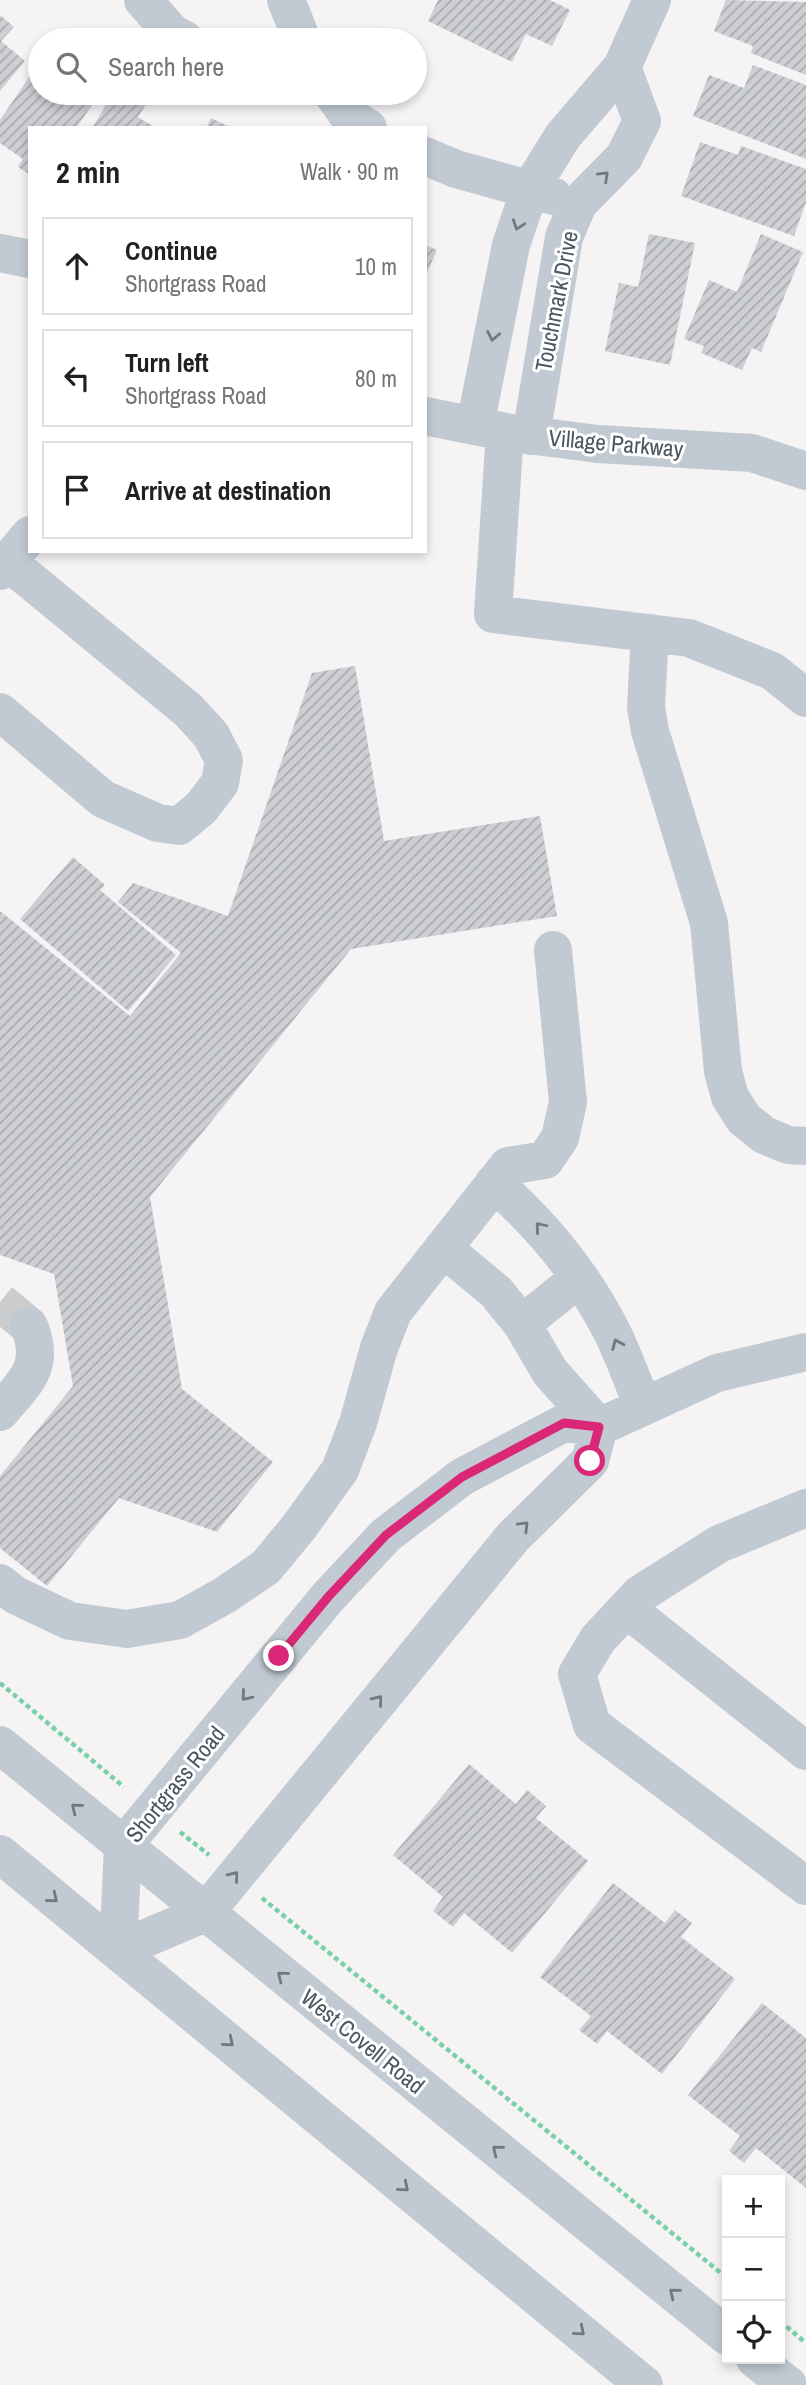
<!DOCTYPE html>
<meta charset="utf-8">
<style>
:root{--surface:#fff;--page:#f2f2f2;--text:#202124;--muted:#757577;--line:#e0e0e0}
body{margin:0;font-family:"Archivo Narrow",sans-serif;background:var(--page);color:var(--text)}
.controls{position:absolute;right:21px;bottom:21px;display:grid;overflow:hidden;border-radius:0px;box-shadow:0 4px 10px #0003}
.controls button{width:63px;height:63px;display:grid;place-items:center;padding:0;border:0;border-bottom:2px solid var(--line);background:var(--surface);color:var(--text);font:35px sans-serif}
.stop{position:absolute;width:21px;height:21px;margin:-16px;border:5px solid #db2777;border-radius:50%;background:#fff}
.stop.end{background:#db2777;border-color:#fff;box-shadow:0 2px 7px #0008}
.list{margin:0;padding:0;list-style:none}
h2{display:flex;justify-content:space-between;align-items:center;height:91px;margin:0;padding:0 28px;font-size:30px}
h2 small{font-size:23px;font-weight:400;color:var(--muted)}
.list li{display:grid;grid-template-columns:46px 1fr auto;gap:21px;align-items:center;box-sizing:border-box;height:98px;margin:0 14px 14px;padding:0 14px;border:2px solid var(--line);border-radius:0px}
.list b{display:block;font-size:26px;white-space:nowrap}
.list p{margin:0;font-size:23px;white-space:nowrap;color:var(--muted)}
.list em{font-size:23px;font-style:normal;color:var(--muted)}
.icon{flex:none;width:38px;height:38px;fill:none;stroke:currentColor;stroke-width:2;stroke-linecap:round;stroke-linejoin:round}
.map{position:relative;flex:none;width:806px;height:2385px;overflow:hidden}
.search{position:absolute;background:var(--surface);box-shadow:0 4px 10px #0003;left:28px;top:28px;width:399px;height:77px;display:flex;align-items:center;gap:18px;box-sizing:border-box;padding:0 24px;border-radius:38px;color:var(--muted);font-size:26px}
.panel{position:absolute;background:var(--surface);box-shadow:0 4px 10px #0003;left:28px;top:126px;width:399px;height:427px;border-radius:0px}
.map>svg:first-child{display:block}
.building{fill:url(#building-hatch)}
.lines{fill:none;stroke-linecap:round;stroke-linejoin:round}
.minor-tunnel{stroke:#caccce;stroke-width:38;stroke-dasharray:38 19;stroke-linecap:butt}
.path{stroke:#7ad0a6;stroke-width:4.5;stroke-dasharray:5 3.5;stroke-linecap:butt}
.minor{stroke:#c1cad2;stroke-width:38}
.oneway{stroke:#6e7983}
.route{stroke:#db2777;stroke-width:9}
.labels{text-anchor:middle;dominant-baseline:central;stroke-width:6;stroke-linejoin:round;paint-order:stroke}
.street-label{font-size:23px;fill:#4a5661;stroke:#fff}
</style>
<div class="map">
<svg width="806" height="2385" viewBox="0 0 806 2385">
<defs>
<pattern id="building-hatch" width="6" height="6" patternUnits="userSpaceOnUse" patternTransform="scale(1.75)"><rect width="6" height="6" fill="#cdcfd5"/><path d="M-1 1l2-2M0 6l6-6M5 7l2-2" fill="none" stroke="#a8abb0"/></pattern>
</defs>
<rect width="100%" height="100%" fill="#f5f3f3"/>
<!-- building -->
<path class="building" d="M438,0H550L570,10L552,46L526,34L512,62L428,21Z
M726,0L806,2V75L751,53L753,46L714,31Z
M0,15L14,27L1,41L25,61L0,91Z
M40,61V93H77L93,104L76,128H30V175L18,167L23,159L0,143V120Z
M753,65L806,85V159L693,116L709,75L744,88Z
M113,93H145L151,96L138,117L156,128H92Z
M211,118L232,128H206Z
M700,142L738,155L741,146L806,169V202L794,236L681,196Z
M649,234L695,243L670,365L605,351L619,283L638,287Z
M761,234L803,252L761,352L752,348L742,370L701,353L704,346L684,339L709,280L737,292Z
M425,245L437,250L425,277Z
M355,666L384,841L540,816L557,916L351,949L150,1197L182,1389L273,1462L217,1532L119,1498L47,1586L0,1548V1476L73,1386L54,1274L0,1255V911L130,1016L181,953L118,902L133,883L228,916L312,673Z
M73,857L105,885L100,890L176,955L128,1011L20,919Z
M469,1764L516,1804L527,1790L546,1806L536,1818L588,1861L512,1953L464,1913L453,1927L433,1911L443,1897L393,1855Z
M613,1883L665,1923L675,1910L692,1923L681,1937L735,1979L662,2074L607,2031L597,2044L579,2030L591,2016L540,1977Z
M762,2003L806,2038V2188L756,2148L744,2163L729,2151L740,2136L688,2095Z"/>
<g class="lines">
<!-- minor-tunnel -->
<path class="minor-tunnel" d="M0,1302L29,1326"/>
<!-- path -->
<path class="path" d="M0,1683L124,1787
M180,1832L209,1855
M262,1898L727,2278
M780,2321L806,2343"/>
<!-- minor -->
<path class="minor" d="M143,0L172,33L185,40
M286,0L302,40
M332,93L347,114L368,128
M425,156L456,169L553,196
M0,253L30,259
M425,416L505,432L598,444L752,453L806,471
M475,426L511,245L530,189L563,136L622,67L652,0
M505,432L493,614L689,638L772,671L806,698
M531,436L564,237L578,204L624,157L642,121L622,67
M0,571L30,535
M650,633L646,707L650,731L709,923L723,1071L730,1097L744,1119L764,1135L788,1145L806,1146
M0,712L103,799L158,823L179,826L201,808L220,783L224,760L211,735L188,710L8,562
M494,1183C541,1224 583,1275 612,1332C624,1356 633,1382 643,1407
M443,1248L496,1292L522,1324L550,1372L599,1427
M522,1324L579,1278
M0,1412C25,1382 46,1367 29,1326
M599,1427L590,1461L513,1537L205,1913L118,1950L123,1846L328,1597L386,1535L462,1477L564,1423L599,1427L717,1373L806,1352
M806,1508L719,1544L640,1594L598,1639L577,1674L592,1725L806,1886
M0,1583L15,1595L70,1621L127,1629L180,1620L225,1595L266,1567L299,1527L340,1470L358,1423L379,1348L393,1312L508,1166L545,1160L560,1138L568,1102L553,950
M627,1609L806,1751
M0,1745L727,2336
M0,1854L644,2385
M755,2359L788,2385"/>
</g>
<!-- one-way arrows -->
<defs><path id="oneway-chevron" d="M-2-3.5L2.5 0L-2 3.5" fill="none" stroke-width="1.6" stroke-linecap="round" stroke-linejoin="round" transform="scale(1.75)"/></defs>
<g class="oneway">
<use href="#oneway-chevron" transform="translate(604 176) rotate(-44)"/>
<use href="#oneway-chevron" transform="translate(518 225) rotate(109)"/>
<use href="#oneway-chevron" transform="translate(493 336) rotate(101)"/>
<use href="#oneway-chevron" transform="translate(540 1227) rotate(-130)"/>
<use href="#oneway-chevron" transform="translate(617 1344) rotate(-113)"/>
<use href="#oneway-chevron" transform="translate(524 1526) rotate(-45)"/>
<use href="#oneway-chevron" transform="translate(246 1696) rotate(129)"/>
<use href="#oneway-chevron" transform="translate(378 1700) rotate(-51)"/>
<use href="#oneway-chevron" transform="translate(76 1808) rotate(-141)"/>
<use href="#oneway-chevron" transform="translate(234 1876) rotate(-51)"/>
<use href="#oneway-chevron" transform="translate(53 1898) rotate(39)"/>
<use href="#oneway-chevron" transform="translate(282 1976) rotate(-141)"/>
<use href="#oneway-chevron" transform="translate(229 2042) rotate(40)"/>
<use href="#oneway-chevron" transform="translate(497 2150) rotate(-141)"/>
<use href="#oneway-chevron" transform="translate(404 2187) rotate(40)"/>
<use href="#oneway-chevron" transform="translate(674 2293) rotate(-141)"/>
<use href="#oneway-chevron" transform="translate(580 2331) rotate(40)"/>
</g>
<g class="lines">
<!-- route -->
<path class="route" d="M279,1656L328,1597L386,1535L462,1477L564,1423L599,1427L590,1461"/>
</g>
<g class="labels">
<!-- street labels -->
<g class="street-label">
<text transform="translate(556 301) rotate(-79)">Touchmark Drive</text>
<text transform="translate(616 443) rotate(5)">Village Parkway</text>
<text transform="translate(175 1784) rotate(-51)">Shortgrass Road</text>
<text transform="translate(363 2041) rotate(39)">West Covell Road</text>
</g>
</g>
</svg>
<div class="controls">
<button>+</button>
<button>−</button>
<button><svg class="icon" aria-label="locate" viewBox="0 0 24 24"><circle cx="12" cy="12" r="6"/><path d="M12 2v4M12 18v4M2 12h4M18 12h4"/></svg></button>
</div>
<div class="stop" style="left:590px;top:1461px"></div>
<div class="stop end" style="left:279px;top:1656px"></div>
<div class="search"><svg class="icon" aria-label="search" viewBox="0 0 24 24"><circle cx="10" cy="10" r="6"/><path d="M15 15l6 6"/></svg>Search here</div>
<section class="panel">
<h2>2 min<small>Walk · 90 m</small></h2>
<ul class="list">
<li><svg class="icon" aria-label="ahead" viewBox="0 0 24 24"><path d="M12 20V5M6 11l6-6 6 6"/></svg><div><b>Continue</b><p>Shortgrass Road</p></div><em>10 m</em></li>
<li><svg class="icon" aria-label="left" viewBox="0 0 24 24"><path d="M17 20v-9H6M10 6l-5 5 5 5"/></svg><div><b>Turn left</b><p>Shortgrass Road</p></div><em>80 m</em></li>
<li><svg class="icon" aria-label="arrive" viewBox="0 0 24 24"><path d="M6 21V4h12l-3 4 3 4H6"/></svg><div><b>Arrive at destination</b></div></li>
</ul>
</section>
</div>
